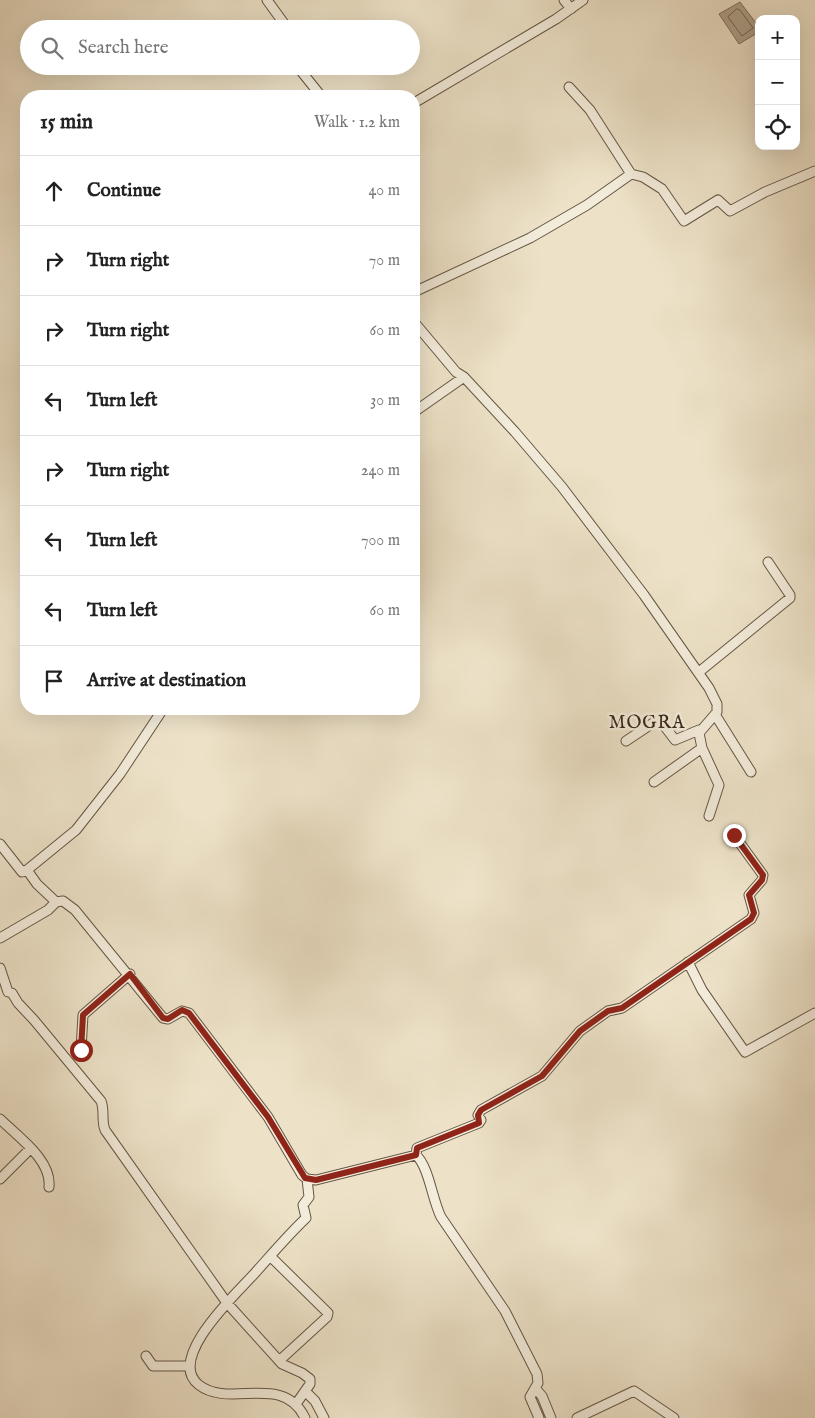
<!DOCTYPE html>
<meta charset="utf-8">
<style>
:root{--surface:#fff;--page:#f2f2f2;--text:#222;--muted:#767676;--line:#e0e0e0}
body{margin:0;font-family:"IM FELL English",serif;background:var(--page);color:var(--text)}
.controls{position:absolute;right:15px;top:15px;display:grid;overflow:hidden;border-radius:10px;box-shadow:0 5px 20px #0002}
.controls button{width:45px;height:45px;display:grid;place-items:center;padding:0;border:0;border-bottom:1px solid var(--line);background:var(--surface);color:var(--text);font:25px sans-serif}
.stop{position:absolute;width:15px;height:15px;margin:-11px;border:4px solid #8f2418;border-radius:50%;background:#fff}
.stop.end{background:#8f2418;border-color:#fff;box-shadow:0 1px 5px #0008}
.list{margin:0;padding:0;list-style:none}
h2{display:flex;justify-content:space-between;align-items:center;height:65px;margin:0;padding:0 20px;font-size:21px}
h2 small{font-size:16px;font-weight:400;color:var(--muted)}
.list li{display:grid;grid-template-columns:32px 1fr auto;gap:15px;align-items:center;box-sizing:border-box;height:70px;padding:0 20px;border-top:1px solid var(--line)}
.list b{display:block;font-size:19px;white-space:nowrap}
.list em{font-size:16px;font-style:normal;color:var(--muted)}
.icon{flex:none;width:28px;height:28px;fill:none;stroke:currentColor;stroke-width:2;stroke-linecap:round;stroke-linejoin:round}
.map{position:relative;flex:none;width:815px;height:1418px;overflow:hidden}
.search{position:absolute;background:var(--surface);box-shadow:0 5px 20px #0002;left:20px;top:20px;width:400px;height:55px;display:flex;align-items:center;gap:12px;box-sizing:border-box;padding:0 18px;border-radius:28px;color:var(--muted);font-size:19px}
.panel{position:absolute;background:var(--surface);box-shadow:0 5px 20px #0002;left:20px;top:90px;width:400px;height:625px;border-radius:20px}
.map>svg:first-child{display:block}
.water{fill:#afa28c;stroke:#7f705e}
.lines{fill:none;stroke-linecap:round;stroke-linejoin:round}
.shore{stroke:#736452;stroke-width:1}
.minor-casing{stroke:#645544;stroke-width:11}
.minor{stroke:#f3ecdb;stroke-width:9}
.route{stroke:#8f2418;stroke-width:6}
.labels{text-anchor:middle;dominant-baseline:central;stroke-width:5;stroke-linejoin:round;paint-order:stroke}
.quarter-label{font-size:18px;letter-spacing:1px;fill:#372618;stroke:#f3ecdb}
</style>
<div class="map">
<svg width="815" height="1418" viewBox="0 0 815 1418">
<rect width="100%" height="100%" fill="#ede2c8"/>
<filter id="stains"><feTurbulence type="fractalNoise" baseFrequency=".004" numOctaves="4"/><feColorMatrix values="0 0 0 0 .2 0 0 0 0 .09 0 0 0 0 .02 0 0 0 .5 -.17"/></filter>
<radialGradient id="worn" r=".72"><stop offset=".6" stop-color="#630" stop-opacity="0"/><stop offset="1" stop-color="#630" stop-opacity=".3"/></radialGradient>
<!-- water -->
<path class="water" d="M740,2L759,27V32L739,44L719,14Z"/>
<g class="lines">
<!-- shore -->
<path class="shore" d="M737,9L740,10L753,28L742,36L728,17Z"/>
<!-- minor casing -->
<g class="minor-casing">
<path id="minor" d="M267,0L288,29
M564,0L571,9
M297,66L321,96
M569,87L590,110L631,174
M414,103L556,19L583,0
M414,292L530,238L587,205L631,174L643,177L662,189L684,221L718,200L730,211L765,192L815,171
M414,322L456,372L464,377L414,412
M464,377L515,432L562,487L644,595L709,688L717,704V712L699,733L702,748L719,785L709,816
M699,672L790,598V595L768,562
M716,716L751,772
M626,741L659,719L675,740L699,730
M654,782L702,748
M0,844L22,872L27,870L37,884L56,902L48,910L0,938
M27,870L76,830L120,774L163,709
M56,902L63,901L75,910L163,1018L168,1019L182,1011L189,1013L268,1117L302,1175L307,1179L316,1180L416,1155L417,1148L479,1123L481,1120L478,1115L481,1110L542,1076L580,1031L608,1011L622,1008L751,919L754,913L749,895L762,880L763,875L734,835
M688,962L702,990L745,1052L815,1013
M0,968L8,992L12,993L18,1003L34,1020L101,1101C105,1111 101,1120 105,1130L227,1303L282,1364L302,1373L310,1379V1384L296,1404
M81,1050L83,1015L130,974
M0,1119C18,1137 52,1160 49,1187
M416,1155C429,1167 432,1199 441,1217L505,1311L537,1374L538,1383L530,1397L539,1418
M0,1179L30,1149
M270,1256L328,1313L327,1317L279,1361
M146,1356L153,1366H190
M535,1388L542,1396L551,1418
M305,1391L315,1401L324,1418
M305,1418C283,1372 230,1409 199,1385C165,1359 237,1293 255,1273C272,1254 288,1235 306,1218L303,1205L309,1197L307,1179
M577,1418L634,1391L674,1418"/>
</g>
<!-- minor -->
<use href="#minor" class="minor"/>
</g>
<g class="lines">
<!-- route -->
<path class="route" d="M81,1050L83,1015L130,974L163,1018L168,1019L182,1010L189,1013L268,1117L305,1178L316,1180L416,1155L417,1148L479,1123L478,1115L481,1110L542,1076L580,1031L608,1011L622,1008L751,919L754,913L749,895L762,880L763,875L734,835"/>
</g>
<g class="labels">
<!-- quarter labels -->
<g class="quarter-label">
<text x="647" y="723">MOGRA</text>
</g>
</g>
<rect width="100%" height="100%" filter="url(#stains)"/>
<rect width="100%" height="100%" fill="url(#worn)"/>
</svg>
<div class="controls">
<button>+</button>
<button>−</button>
<button><svg class="icon" aria-label="locate" viewBox="0 0 24 24"><circle cx="12" cy="12" r="6"/><path d="M12 2v4M12 18v4M2 12h4M18 12h4"/></svg></button>
</div>
<div class="stop" style="left:81px;top:1050px"></div>
<div class="stop end" style="left:734px;top:835px"></div>
<div class="search"><svg class="icon" aria-label="search" viewBox="0 0 24 24"><circle cx="10" cy="10" r="6"/><path d="M15 15l6 6"/></svg>Search here</div>
<section class="panel">
<h2>15 min<small>Walk · 1.2 km</small></h2>
<ul class="list">
<li><svg class="icon" aria-label="ahead" viewBox="0 0 24 24"><path d="M12 20V5M6 11l6-6 6 6"/></svg><div><b>Continue</b></div><em>40 m</em></li>
<li><svg class="icon" aria-label="right" viewBox="0 0 24 24"><path d="M7 20v-9h11M14 6l5 5-5 5"/></svg><div><b>Turn right</b></div><em>70 m</em></li>
<li><svg class="icon" aria-label="right" viewBox="0 0 24 24"><path d="M7 20v-9h11M14 6l5 5-5 5"/></svg><div><b>Turn right</b></div><em>60 m</em></li>
<li><svg class="icon" aria-label="left" viewBox="0 0 24 24"><path d="M17 20v-9H6M10 6l-5 5 5 5"/></svg><div><b>Turn left</b></div><em>30 m</em></li>
<li><svg class="icon" aria-label="right" viewBox="0 0 24 24"><path d="M7 20v-9h11M14 6l5 5-5 5"/></svg><div><b>Turn right</b></div><em>240 m</em></li>
<li><svg class="icon" aria-label="left" viewBox="0 0 24 24"><path d="M17 20v-9H6M10 6l-5 5 5 5"/></svg><div><b>Turn left</b></div><em>700 m</em></li>
<li><svg class="icon" aria-label="left" viewBox="0 0 24 24"><path d="M17 20v-9H6M10 6l-5 5 5 5"/></svg><div><b>Turn left</b></div><em>60 m</em></li>
<li><svg class="icon" aria-label="arrive" viewBox="0 0 24 24"><path d="M6 21V4h12l-3 4 3 4H6"/></svg><div><b>Arrive at destination</b></div></li>
</ul>
</section>
</div>
